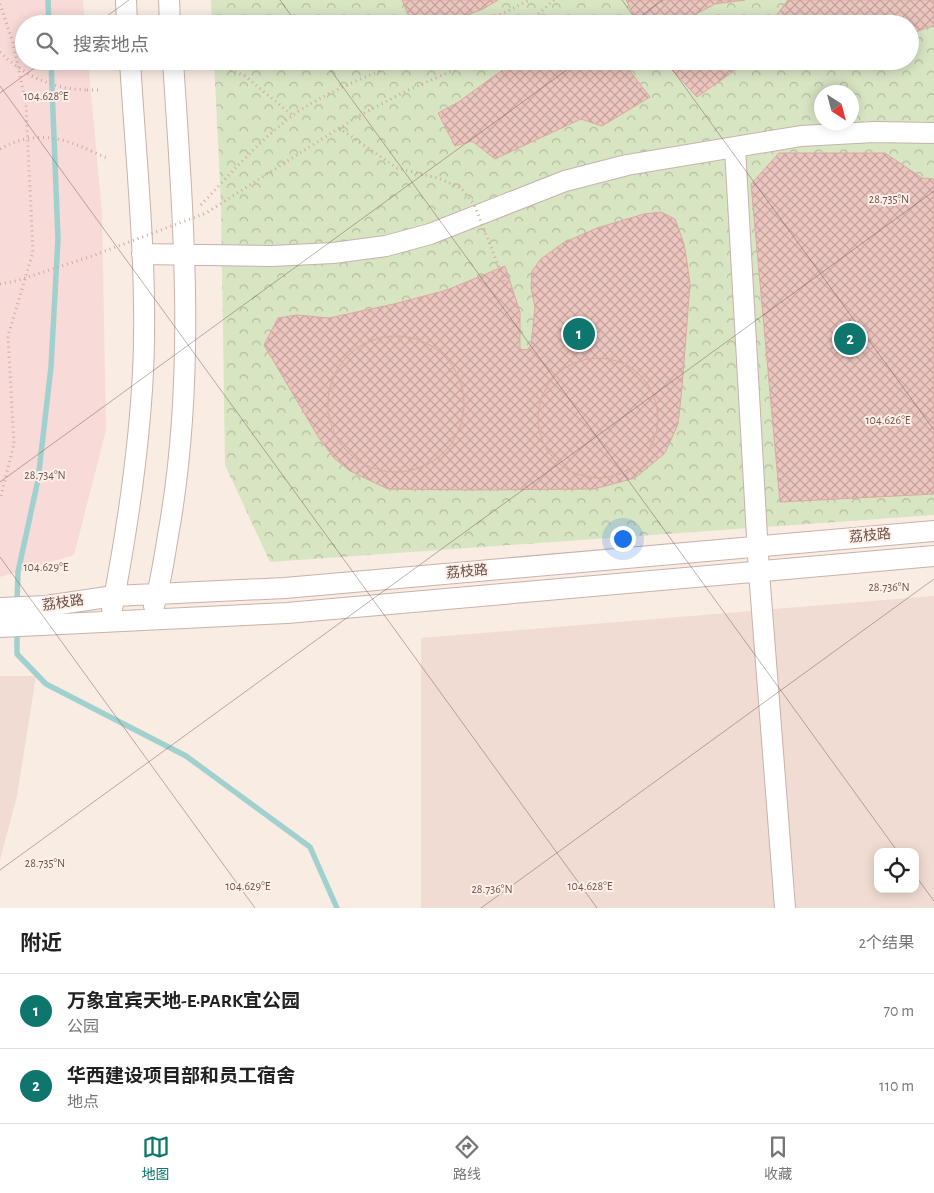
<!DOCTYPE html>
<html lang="zh">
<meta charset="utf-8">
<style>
:root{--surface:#fff;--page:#f6f6f6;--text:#222;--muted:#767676;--line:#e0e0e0;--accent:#0f766e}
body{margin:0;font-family:"Alegreya Sans","Noto Sans SC",sans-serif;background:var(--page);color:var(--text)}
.controls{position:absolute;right:15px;bottom:15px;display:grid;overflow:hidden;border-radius:10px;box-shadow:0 2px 12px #0003}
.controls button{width:45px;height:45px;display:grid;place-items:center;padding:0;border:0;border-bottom:1px solid var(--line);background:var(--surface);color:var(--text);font:25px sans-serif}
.compass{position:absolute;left:814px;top:85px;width:45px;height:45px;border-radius:50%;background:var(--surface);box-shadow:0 2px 12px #0003;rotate:144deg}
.you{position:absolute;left:622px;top:538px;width:18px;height:18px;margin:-12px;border:4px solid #fff;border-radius:50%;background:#1a73e8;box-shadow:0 0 0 8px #1a73e833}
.badge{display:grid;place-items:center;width:32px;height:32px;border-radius:50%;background:var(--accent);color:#fff;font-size:16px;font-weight:700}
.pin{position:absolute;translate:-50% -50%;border:2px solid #fff;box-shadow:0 1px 5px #0006}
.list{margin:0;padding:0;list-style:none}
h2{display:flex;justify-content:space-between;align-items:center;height:65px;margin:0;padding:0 20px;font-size:21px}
h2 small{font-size:16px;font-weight:400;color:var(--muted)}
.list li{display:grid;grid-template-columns:32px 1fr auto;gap:15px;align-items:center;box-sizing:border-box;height:75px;padding:0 20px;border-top:1px solid var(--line)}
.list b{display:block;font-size:19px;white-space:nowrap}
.list p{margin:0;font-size:16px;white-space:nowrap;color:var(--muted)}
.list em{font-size:16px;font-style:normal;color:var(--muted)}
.icon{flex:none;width:28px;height:28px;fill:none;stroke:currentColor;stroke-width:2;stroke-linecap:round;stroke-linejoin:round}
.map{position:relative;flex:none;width:934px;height:908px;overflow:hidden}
.search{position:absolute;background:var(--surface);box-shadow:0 2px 12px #0003;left:15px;right:15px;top:15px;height:55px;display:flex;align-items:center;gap:12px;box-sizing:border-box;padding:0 18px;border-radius:28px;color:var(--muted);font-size:19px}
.sheet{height:215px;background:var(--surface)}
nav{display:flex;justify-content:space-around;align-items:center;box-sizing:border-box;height:70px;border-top:1px solid var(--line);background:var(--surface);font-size:14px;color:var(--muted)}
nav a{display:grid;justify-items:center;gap:2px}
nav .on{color:var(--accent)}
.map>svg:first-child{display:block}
.residential{fill:#f0dcd2;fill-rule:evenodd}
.commercial{fill:#f8dad8}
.forest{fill:url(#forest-crowns);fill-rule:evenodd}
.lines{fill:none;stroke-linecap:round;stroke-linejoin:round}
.stream{stroke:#a1d1ce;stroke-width:5.5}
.building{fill:url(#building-cross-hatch);stroke:#dca9a0}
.minor-casing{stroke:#c8b2ab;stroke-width:22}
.path{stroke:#d0a9a1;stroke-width:3;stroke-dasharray:1 4;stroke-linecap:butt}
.minor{stroke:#fff;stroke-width:20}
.path-bridge{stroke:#d0a9a1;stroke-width:3;stroke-dasharray:1 4;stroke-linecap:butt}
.ticks{fill:none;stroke:#6e514c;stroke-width:1;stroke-opacity:0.45}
.labels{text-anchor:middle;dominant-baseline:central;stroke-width:4;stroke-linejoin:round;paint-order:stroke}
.street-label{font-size:14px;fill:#6e514c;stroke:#fdf0e9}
.ticks-label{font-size:12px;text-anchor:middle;fill:#6e514c;stroke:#fdf0e9;stroke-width:4;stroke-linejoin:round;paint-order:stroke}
</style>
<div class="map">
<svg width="934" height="908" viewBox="0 0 934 908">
<defs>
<pattern id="forest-crowns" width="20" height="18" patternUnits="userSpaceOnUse" patternTransform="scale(1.25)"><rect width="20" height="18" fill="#d8e5c3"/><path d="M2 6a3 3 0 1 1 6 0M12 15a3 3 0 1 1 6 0" fill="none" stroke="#b3bca1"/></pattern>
<pattern id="building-cross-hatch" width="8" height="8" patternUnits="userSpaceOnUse" patternTransform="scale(1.25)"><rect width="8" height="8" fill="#ecc6be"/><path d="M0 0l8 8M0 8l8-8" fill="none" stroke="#c3a39d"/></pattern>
</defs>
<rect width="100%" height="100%" fill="#f9ece3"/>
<!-- residential -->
<path class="residential" d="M934,596V908H421V638ZM878,852H915V889H878Z
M0,676H36L17,796L0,860Z"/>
<!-- commercial -->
<path class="commercial" d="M0,0H83L85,24H24V61H88L102,213L106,430L74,555L0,577Z"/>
<!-- forest -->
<path class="forest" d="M211,0H934V515L270,562L225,465L221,202L214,61H910V24H212ZM822,92H852V122H822Z"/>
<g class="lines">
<!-- stream -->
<path class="stream" d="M48,0L49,24
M17,603L18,572L38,480L51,367L58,239L51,61
M17,630V654L46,684L186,756L310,847L337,908"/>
</g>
<!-- building -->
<path class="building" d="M402,0H498L483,9L443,24H412Z
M626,0H745L715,4L696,14L705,24H638Z
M788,0H934V25L910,34V24H790L773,20Z
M588,17L593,24H576Z
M515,61H622L650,97L602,126L581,119L495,159L472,141L455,146L438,113L457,103Z
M664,61H738L741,66L697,97Z
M779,153H885L922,178L934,179V494L780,502L751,184Z
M661,212L675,219L684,244L687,262L690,284L682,388L678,424L665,453L635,478L594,489L472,490L388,489L350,471L334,458L319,438L264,345L278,318L297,315L329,318L394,304L447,290L505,266L520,312V349L527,350L531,345L535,307L531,288L532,271L541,259L563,243L597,228L644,214Z
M328 404a68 68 0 1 1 136 0a68 68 0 1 1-136 0Z
M538 418a60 60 0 1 1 120 0a60 60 0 1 1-120 0Z"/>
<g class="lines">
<!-- minor casing -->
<g class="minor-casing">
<path id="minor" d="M126,0L127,24
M169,0L170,24
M735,148L759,572L785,908
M142,254L272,256L333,253L386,246L430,234L565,181L627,165L801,136L874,132L934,133
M154,606C162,579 165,551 170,524C196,370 183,215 173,61
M0,608L46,606L114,596L285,588L934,531
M112,609C127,531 139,452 143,372C148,271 136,162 130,61
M0,627L287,613L934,556"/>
</g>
<!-- path -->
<path class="path" d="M0,4L13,43L26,104L33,252L8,336L14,444L0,500
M482,24L529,0
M527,24L554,0
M207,61L245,76L292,115
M87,90H101
M91,151L107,158
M201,205C230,174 258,142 292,116C321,94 367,77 401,61"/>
<!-- minor -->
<use href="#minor" class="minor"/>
<!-- path-bridge -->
<path class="path-bridge" d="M0,52C24,76 53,89 87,90
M339,128L397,168L438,178L461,188L474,204L506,285
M0,149C32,131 60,136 91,151
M0,284L16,281L92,256L206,213L355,118L406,91L475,61"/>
</g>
<!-- ticks -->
<path class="ticks" d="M280,0L297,24M622,0L639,24M96,24L129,0M630,24L663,0M324,61L898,852M666,61L934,430M0,86L597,908M0,93L44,61M0,482L579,61M0,557L255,908M0,870L934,191M915,875L934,901M481,908L934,579"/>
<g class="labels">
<!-- street labels -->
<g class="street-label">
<text transform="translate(870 536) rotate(-5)">荔枝路</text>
<text transform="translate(467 572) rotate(-5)">荔枝路</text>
<text transform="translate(63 603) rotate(-8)">荔枝路</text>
</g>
</g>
<g class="ticks-label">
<text x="46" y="100">104.628°E</text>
<text x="889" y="203">28.735°N</text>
<text x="888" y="424">104.626°E</text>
<text x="45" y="479">28.734°N</text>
<text x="46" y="571">104.629°E</text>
<text x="889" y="591">28.736°N</text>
<text x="45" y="867">28.735°N</text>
<text x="248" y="890">104.629°E</text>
<text x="590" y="890">104.628°E</text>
<text x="492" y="893">28.736°N</text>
</g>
</svg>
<div class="controls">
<button><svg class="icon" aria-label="locate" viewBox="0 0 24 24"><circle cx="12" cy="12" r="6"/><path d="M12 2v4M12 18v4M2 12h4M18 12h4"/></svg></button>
</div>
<svg class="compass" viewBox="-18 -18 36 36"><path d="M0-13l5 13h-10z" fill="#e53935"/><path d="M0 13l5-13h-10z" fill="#767676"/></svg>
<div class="you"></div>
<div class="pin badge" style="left:579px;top:334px">1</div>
<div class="pin badge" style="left:850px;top:339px">2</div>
<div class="search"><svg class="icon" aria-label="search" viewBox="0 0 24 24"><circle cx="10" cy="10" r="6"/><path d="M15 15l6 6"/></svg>搜索地点</div>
</div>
<section class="sheet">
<h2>附近<small>2个结果</small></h2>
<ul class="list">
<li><span class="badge">1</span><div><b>万象宜宾天地-E·PARK宜公园</b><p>公园</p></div><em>70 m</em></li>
<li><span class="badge">2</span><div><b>华西建设项目部和员工宿舍</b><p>地点</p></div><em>110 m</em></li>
</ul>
</section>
<nav>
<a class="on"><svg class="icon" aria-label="map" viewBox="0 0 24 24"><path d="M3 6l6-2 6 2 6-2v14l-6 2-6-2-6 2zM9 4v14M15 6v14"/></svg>地图</a>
<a><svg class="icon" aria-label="directions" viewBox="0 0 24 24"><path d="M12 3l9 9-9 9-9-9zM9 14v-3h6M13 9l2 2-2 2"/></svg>路线</a>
<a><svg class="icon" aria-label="saved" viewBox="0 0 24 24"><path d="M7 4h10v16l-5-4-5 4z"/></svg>收藏</a>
</nav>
